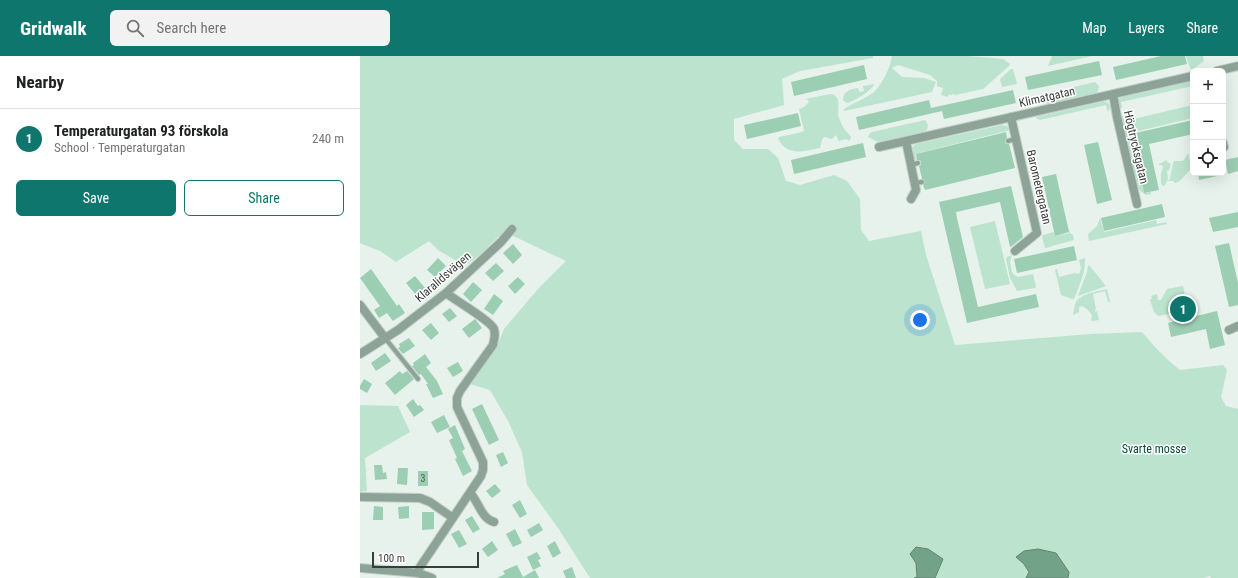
<!DOCTYPE html>
<meta charset="utf-8">
<style>
:root{--surface:#fff;--page:#f2f2f2;--text:#202124;--muted:#757577;--line:#e0e0e0;--accent:#0f766e}
body{margin:0;font-family:"Roboto Condensed",sans-serif;background:var(--page);color:var(--text)}
.controls{position:absolute;right:12px;top:12px;display:grid;overflow:hidden;border-radius:6px;box-shadow:0 4px 16px #0002}
.controls button{width:36px;height:36px;display:grid;place-items:center;padding:0;border:0;border-bottom:1px solid var(--line);background:var(--surface);color:var(--text);font:20px sans-serif}
.scale{position:absolute;left:12px;bottom:10px;width:107px;box-sizing:border-box;padding-left:4px;border:2px solid #383d3a;border-top:0;font-size:11px;line-height:14px;white-space:nowrap;color:#383d3a;-webkit-text-stroke:3px #fff;paint-order:stroke}
.you{position:absolute;left:560px;top:264px;width:14px;height:14px;margin:-10px;border:3px solid #fff;border-radius:50%;background:#1a73e8;box-shadow:0 0 0 6px #1a73e833}
.badge{display:grid;place-items:center;width:26px;height:26px;border-radius:50%;background:var(--accent);color:#fff;font-size:13px;font-weight:700}
.pin{position:absolute;translate:-50% -50%;border:2px solid #fff;box-shadow:0 1px 4px #0006}
.list{margin:0;padding:0;list-style:none}
h2{display:flex;justify-content:space-between;align-items:center;height:52px;margin:0;padding:0 16px;font-size:17px}
h2 small{font-size:13px;font-weight:400;color:var(--muted)}
.list li{display:grid;grid-template-columns:26px 1fr auto;gap:12px;align-items:center;box-sizing:border-box;height:60px;padding:0 16px;border-top:1px solid var(--line)}
.list b{display:block;font-size:15px;white-space:nowrap}
.list p{margin:0;font-size:13px;white-space:nowrap;color:var(--muted)}
.list em{font-size:13px;font-style:normal;color:var(--muted)}
.actions{display:flex;gap:8px;padding:12px 16px}
.actions a{flex:1;padding:9px 0;border:1px solid var(--accent);border-radius:6px;text-align:center;font-size:14px;color:var(--accent)}
.actions .main{background:var(--accent);color:#fff}
.icon{flex:none;width:22px;height:22px;fill:none;stroke:currentColor;stroke-width:2;stroke-linecap:round;stroke-linejoin:round}
.map{position:relative;flex:none;width:878px;height:522px;overflow:hidden}
header{display:flex;align-items:center;gap:24px;box-sizing:border-box;height:56px;padding:0 20px;background:var(--accent);color:#fff}
header strong{font-size:19px}
nav{display:flex;gap:22px;margin-inline-start:auto;font-size:14px}
.search{width:280px;height:36px;background:var(--page);display:flex;align-items:center;gap:10px;box-sizing:border-box;padding:0 14px;border-radius:6px;color:var(--muted);font-size:15px}
main{display:flex}
aside{flex:1;background:var(--surface)}
.map>svg:first-child{display:block}
.green{fill:#bce3cd}
.water{fill:#72a389;stroke:#618471}
.building{fill:#9cceb3}
.lines{fill:none;stroke-linecap:round;stroke-linejoin:round}
.lane-casing{stroke:#c3cec8;stroke-width:6}
.street-casing{stroke:#c3cec8;stroke-width:10}
.lane{stroke:#8ea397;stroke-width:4}
.street{stroke:#8ea397;stroke-width:8}
.labels{text-anchor:middle;dominant-baseline:central;stroke-width:3;stroke-linejoin:round;paint-order:stroke}
.number-label{font-size:10px;fill:#516158}
.street-label{font-size:12px;fill:#383d3a;stroke:#fff}
.park-label{font-size:12px;fill:#06482f;stroke:#fff}
</style>
<header>
<strong>Gridwalk</strong>
<div class="search"><svg class="icon" aria-label="search" viewBox="0 0 24 24"><circle cx="10" cy="10" r="6"/><path d="M15 15l6 6"/></svg>Search here</div>
<nav><a>Map</a><a>Layers</a><a>Share</a></nav>
</header>
<main>
<aside>
<h2>Nearby<small></small></h2>
<ul class="list">
<li><span class="badge">1</span><div><b>Temperaturgatan 93 förskola</b><p>School · Temperaturgatan</p></div><em>240 m</em></li>
</ul>
<div class="actions"><a class="main">Save</a><a>Share</a></div>
</aside>
<div class="map">
<svg width="878" height="522" viewBox="0 0 878 522">
<rect width="100%" height="100%" fill="#e6f2eb"/>
<!-- green -->
<path class="green" d="M0,0H513V2L440,15L422,23L424,49L374,63V84L383,93H408L418,102L426,125L440,129L474,119L487,125L500,143L501,174L509,185L561,175L566,199L595,289L731,278L782,276L794,290L809,305L820,314L863,309L867,314L861,341L866,350L878,353V522H851L850,520L844,522H708L709,516L664,508L669,516L666,522H575L583,503L556,507L557,521L554,522H230L198,472L167,429L162,396L148,365L130,334L110,328L137,291L144,273L178,233L206,205L149,178L138,181L122,197L105,210L78,194L69,185L36,206L20,195L0,187Z
M532,0H608L643,3L650,8L649,10L623,33L595,39L594,38L588,39V41L581,39L583,32L577,30V25L570,19L538,9L532,12L542,21L564,22L576,26L572,36L484,55V53C493,47 505,43 514,36C523,27 530,12 532,0Z
M692,0H732L688,10Z
M826,0H843L844,5L832,14L830,12Z
M651,13H653L657,28L642,31L640,23Z
M833,25V30L761,46L762,52H759L757,47L759,42L763,41Z
M735,26L739,30L738,35L736,37L687,48L685,43L688,37Z
M514,28V29C509,36 495,45 487,47L483,44C483,35 491,33 498,32L499,36L504,35L503,30Z
M471,38C483,41 476,53 479,62C482,71 486,75 491,81L490,84L488,85L487,83L478,85V83L476,79L472,83L464,81L462,84L460,92C444,95 428,101 418,83L419,81L438,77L444,75L439,53L444,51L449,46L448,44L445,43Z
M742,46C747,45 750,47 750,52L748,56L746,49L680,64L677,63L676,61Z
M833,49V62L770,77L784,137L791,136V138L786,139L775,131L761,59H762L765,65Z
M565,64L568,69L567,74L563,76L518,86L508,81L510,77L512,76Z
M642,69L647,70L650,74L555,98L557,104L554,103C552,98 550,91 556,88Z
M828,97L832,112C831,114 828,115 827,117C822,122 822,125 815,127L813,125H808L810,123L813,107L814,105H822L824,104Z
M807,104V106L811,108L809,114L807,115L808,123L805,129L803,130C799,126 801,116 803,112L802,109H799V108Z
M740,162L744,176L796,164L797,168L806,166L807,168L729,185L728,178L737,170Z
M635,165L650,228L625,233L610,171Z
M707,168L710,177L713,179L714,184L692,190L691,191L685,192L682,181L683,179L694,176L695,180L709,177Z
M652,199L650,206L652,216L654,219L658,221L673,218L676,230L675,232L657,235L650,222L646,203L647,201Z
M725,202C726,216 719,230 714,243H712L701,239L695,214L697,213L699,221L715,217L719,218L721,212L719,204Z
M729,209L746,230L718,240L727,216L728,210Z
M823,230L826,245L824,246V249L818,250L819,256L798,260L794,256L790,244L792,242L791,240L797,238L798,244H801L807,233Z
M747,233L750,246H748L745,235L733,238L736,253L735,254V256L737,255L739,264L732,265L731,264L732,259L727,253L722,250L719,251V256L713,259C714,255 714,250 716,246C720,238 739,235 747,233Z
M0,349L38,350L50,376L5,402L7,435L0,436Z"/>
<!-- water -->
<path class="water" d="M556,491L568,493L583,503L575,522H554L557,521L556,507L550,498Z
M678,493L696,497L709,516L708,522H666L669,516L664,508L656,501L664,495Z"/>
<!-- building -->
<path class="building" d="M801,0H825L827,8L756,24L753,11Z
M739,5L742,19L668,34L665,21Z
M504,9L507,23L434,40L431,26Z
M653,34L656,47L584,63L582,55L499,74L496,61L569,44L571,52Z
M438,57L441,70L387,83L384,69Z
M833,64V78L789,88L799,134L784,137L771,78Z
M646,76L647,82L645,85L646,88H649L655,112L565,134L563,129L565,125L562,123L559,110L561,109V106L560,104H557L556,98Z
M738,86L752,144L737,148L724,89Z
M503,87L506,101L434,118L431,104Z
M878,101V115L868,118L865,104Z
M838,117H862V119L839,124Z
M696,118L709,176L695,180L682,121Z
M651,130L663,181L652,190L650,191L640,146L596,156L597,162L618,251L676,238L679,251L607,267L579,146Z
M802,148L805,161L744,175L741,162Z
M878,156V171L853,176L849,162Z
M869,187L878,227V249L869,251L855,190Z
M153,188L162,199L153,208L143,197Z
M714,190L717,204L657,217L654,203Z
M78,202L86,210L75,221L67,214Z
M136,207L144,215L133,225L125,217Z
M11,213L37,250L39,248L45,257L33,265L27,257L19,262L14,254L20,250L0,222Z
M55,220L65,232L56,239L46,227Z
M158,221L165,228L155,238L148,230Z
M113,226L122,234L111,246L103,238Z
M134,238L143,245L133,259L124,253Z
M829,251L832,261L857,255L865,289L850,293L846,273L811,281L808,267L823,263L821,253Z
M90,252L97,260L89,266L82,258Z
M115,263L122,272L109,282L102,273Z
M71,267L79,277L71,284L62,274Z
M49,282L55,290L43,298L38,292L40,291L39,288Z
M25,297L31,305L16,315L11,307Z
M65,298L71,307L66,311L77,325L83,338L73,342L66,328H68L61,318L59,319L52,310L54,309L53,307Z
M98,306L103,315L93,321L87,312Z
M40,315L42,318L47,315L54,323L35,339L25,327Z
M4,323L12,328L7,337L0,333V330Z
M53,343L58,350L60,349L64,354L54,361L46,349Z
M122,348L139,384L129,389L112,353Z
M84,359L90,371L77,377L71,366Z
M95,369L105,393L102,395L112,415L103,420L95,403L97,402L89,384L93,382L88,373Z
M143,396L148,407L141,411L136,399Z
M14,409H22L23,417L26,416L27,423L15,424Z
M38,412H48L47,429L37,428Z
M58,415H68V430H58Z
M135,428L141,435L132,442L126,435Z
M160,444L167,458L160,462L152,449Z
M14,450L23,451V464H13Z
M49,450V462L39,463L38,451Z
M62,456H74V473L62,474Z
M112,460L120,473L113,477L105,464Z
M179,467L183,474L171,481L167,474Z
M155,473L162,487L153,491L146,478Z
M99,474L107,488L99,492L91,478Z
M132,485L138,494L128,501L122,493Z
M195,485L201,497L193,502L187,490Z
M177,496L181,503L178,504L181,510L173,514L167,501Z
M157,509L163,521L175,514L179,522H137L145,518L143,515Z
M212,511L216,522H206L203,515Z"/>
<g class="lines">
<!-- lane casing -->
<g class="lane-casing">
<path id="lane" d="M648,85L656,83
M551,109L558,107
M555,127L562,126
M25,282L58,323"/>
</g>
<!-- street casing -->
<g class="street-casing">
<path id="street" d="M857,15L878,10
M753,38L757,61L777,148
M651,61L677,177L655,195
M546,85L556,134L551,143
M863,87L864,91
M519,91L833,20
M0,249L25,282
M869,274L878,270
M0,298L38,274L86,237L141,186L152,173
M111,438C119,447 122,463 134,466
M0,441L60,442L70,446L93,462
M0,512L58,517L72,522
M58,517L60,511L121,420L123,414V406L97,351V342L100,335L133,289C134,283 136,279 134,273C131,265 95,244 86,237"/>
</g>
<!-- lane -->
<use href="#lane" class="lane"/>
<!-- street -->
<use href="#street" class="street"/>
</g>
<g class="labels">
<!-- number labels -->
<g class="number-label">
<text x="63" y="422">3</text>
</g>
<!-- street labels -->
<g class="street-label">
<text transform="translate(687 41) rotate(-13)">Klimatgatan</text>
<text transform="translate(776 91) rotate(77)">Högtrycksgatan</text>
<text transform="translate(679 131) rotate(77)">Barometergatan</text>
<text transform="translate(83 221) rotate(-41)">Klaralidsvägen</text>
</g>
<!-- park labels -->
<g class="park-label">
<text x="794" y="393">Svarte mosse</text>
</g>
</g>
</svg>
<div class="controls">
<button>+</button>
<button>−</button>
<button><svg class="icon" aria-label="locate" viewBox="0 0 24 24"><circle cx="12" cy="12" r="6"/><path d="M12 2v4M12 18v4M2 12h4M18 12h4"/></svg></button>
</div>
<div class="scale">100 m</div>
<div class="you"></div>
<div class="pin badge" style="left:823px;top:253px">1</div>
</div>
</main>
